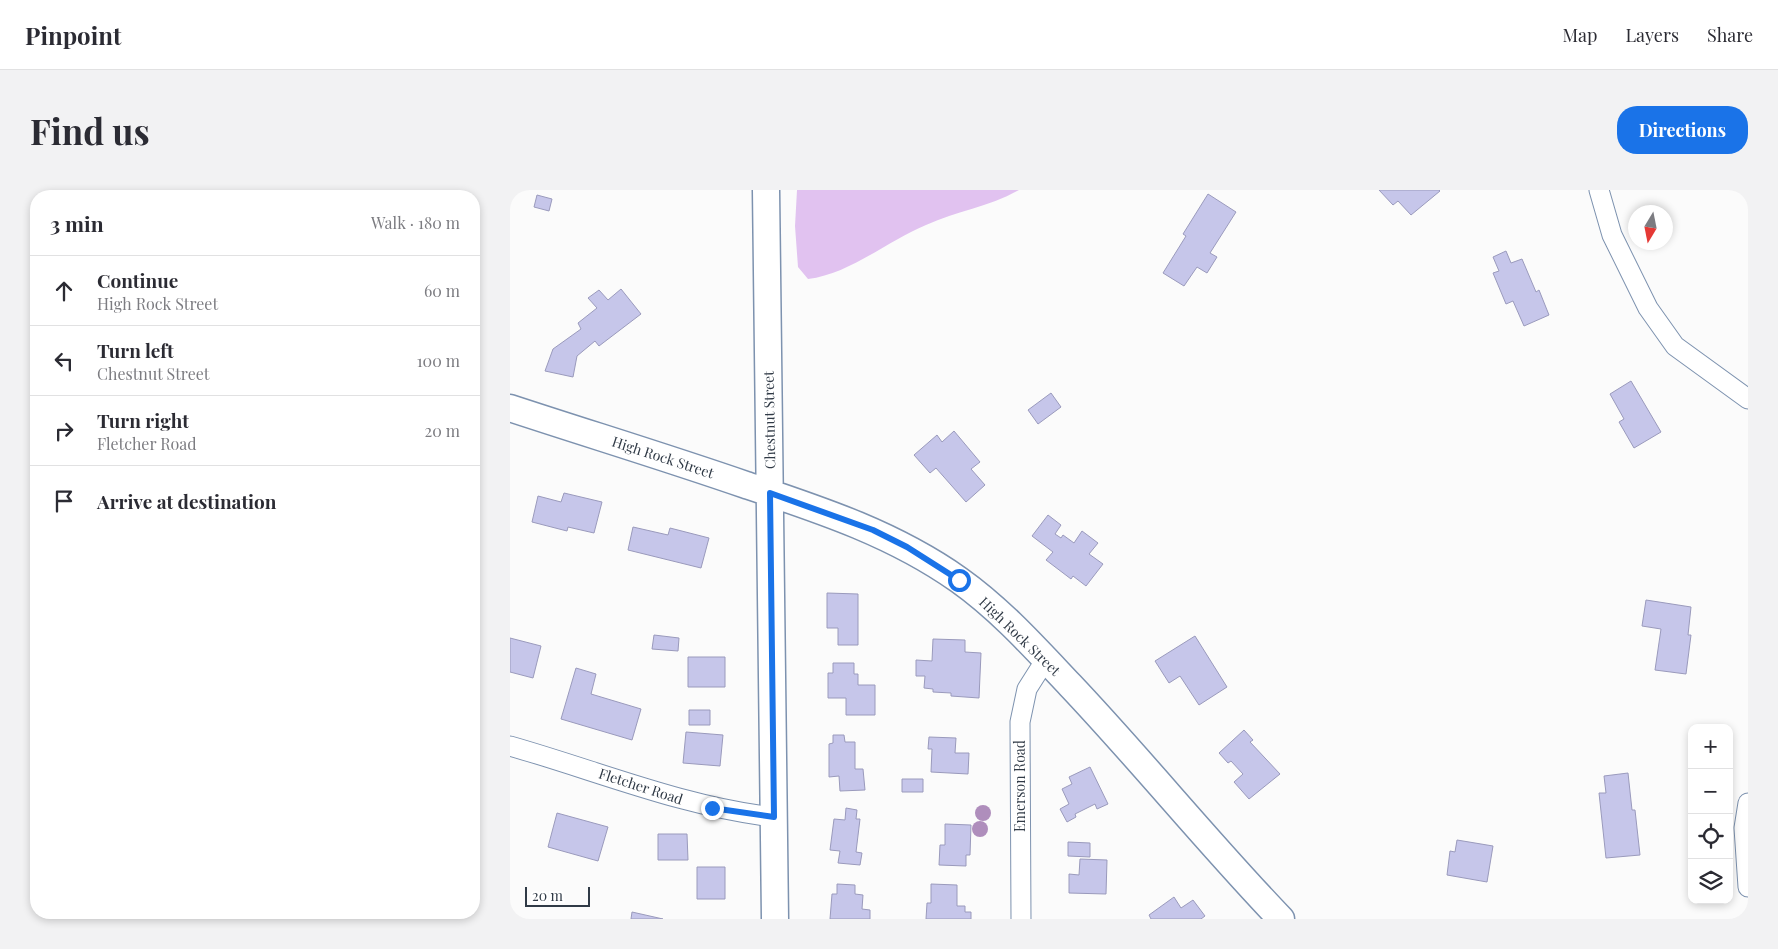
<!DOCTYPE html>
<meta charset="utf-8">
<style>
:root{--surface:#fff;--page:#f2f2f3;--text:#2b2b33;--muted:#7c7c81;--line:#e1e1e2;--accent:#1a73e8}
body{margin:0;font-family:"Playfair Display",serif;background:var(--page);color:var(--text)}
.controls{position:absolute;right:15px;bottom:15px;display:grid;overflow:hidden;border-radius:10px;box-shadow:0 2px 8px #0003}
.controls button{width:45px;height:45px;display:grid;place-items:center;padding:0;border:0;border-bottom:1px solid var(--line);background:var(--surface);color:var(--text);font:25px sans-serif}
.compass{position:absolute;left:1118px;top:15px;width:45px;height:45px;border-radius:50%;background:var(--surface);box-shadow:0 2px 8px #0003;rotate:190deg}
.scale{position:absolute;left:15px;bottom:12px;width:65px;box-sizing:border-box;padding-left:5px;border:2px solid #303a46;border-top:0;font-size:14px;line-height:18px;white-space:nowrap;color:#303a46;-webkit-text-stroke:4px #fff;paint-order:stroke}
.stop{position:absolute;width:15px;height:15px;margin:-11px;border:4px solid #1a73e8;border-radius:50%;background:#fff}
.stop.end{background:#1a73e8;border-color:#fff;box-shadow:0 1px 5px #0008}
.list{margin:0;padding:0;list-style:none}
h2{display:flex;justify-content:space-between;align-items:center;height:65px;margin:0;padding:0 20px;font-size:21px}
h2 small{font-size:16px;font-weight:400;color:var(--muted)}
.list li{display:grid;grid-template-columns:32px 1fr auto;gap:15px;align-items:center;box-sizing:border-box;height:70px;padding:0 20px;border-top:1px solid var(--line)}
.list b{display:block;font-size:19px;white-space:nowrap}
.list p{margin:0;font-size:16px;white-space:nowrap;color:var(--muted)}
.list em{font-size:16px;font-style:normal;color:var(--muted)}
.icon{flex:none;width:28px;height:28px;fill:none;stroke:currentColor;stroke-width:2;stroke-linecap:round;stroke-linejoin:round}
.map{position:relative;flex:none;width:1238px;height:729px;overflow:hidden;border-radius:20px}
header{display:flex;align-items:center;gap:30px;box-sizing:border-box;height:70px;padding:0 25px;background:var(--surface);border-bottom:1px solid var(--line)}
header strong{font-size:24px}
nav{display:flex;gap:28px;margin-inline-start:auto;font-size:18px}
.intro{display:flex;align-items:center;justify-content:space-between;box-sizing:border-box;height:120px;padding:0 30px}
h1{margin:0;font-size:35px}
.button{padding:12px 22px;border-radius:20px;background:var(--accent);color:#fff;font-size:18px;font-weight:700}
main{display:flex;gap:30px;padding:0 30px}
aside{flex:1;background:var(--surface);border-radius:20px;box-shadow:0 2px 8px #0003}
.map>svg:first-child{display:block}
.green{fill:#e1c2f0}
.building{fill:#c6c6ea;stroke:#9a9abc}
.lines{fill:none;stroke-linecap:round;stroke-linejoin:round}
.street-casing{stroke:#7d92af;stroke-width:21}
.secondary-casing{stroke:#7d92af;stroke-width:29}
.street{stroke:#fff;stroke-width:19}
.secondary{stroke:#fff;stroke-width:26}
.tree{fill:#af8ebc}
.route{stroke:#1a73e8;stroke-width:6}
.labels{text-anchor:middle;dominant-baseline:central;stroke-width:4;stroke-linejoin:round;paint-order:stroke}
.street-label{font-size:14px;fill:#303a46;stroke:#fff}
</style>
<header>
<strong>Pinpoint</strong>
<nav><a>Map</a><a>Layers</a><a>Share</a></nav>
</header>
<div class="intro"><h1>Find us</h1><a class="button">Directions</a></div>
<main>
<aside>
<h2>3 min<small>Walk · 180 m</small></h2>
<ul class="list">
<li><svg class="icon" aria-label="ahead" viewBox="0 0 24 24"><path d="M12 20V5M6 11l6-6 6 6"/></svg><div><b>Continue</b><p>High Rock Street</p></div><em>60 m</em></li>
<li><svg class="icon" aria-label="left" viewBox="0 0 24 24"><path d="M17 20v-9H6M10 6l-5 5 5 5"/></svg><div><b>Turn left</b><p>Chestnut Street</p></div><em>100 m</em></li>
<li><svg class="icon" aria-label="right" viewBox="0 0 24 24"><path d="M7 20v-9h11M14 6l5 5-5 5"/></svg><div><b>Turn right</b><p>Fletcher Road</p></div><em>20 m</em></li>
<li><svg class="icon" aria-label="arrive" viewBox="0 0 24 24"><path d="M6 21V4h12l-3 4 3 4H6"/></svg><div><b>Arrive at destination</b></div></li>
</ul>
</aside>
<div class="map">
<svg width="1238" height="729" viewBox="0 0 1238 729">
<rect width="100%" height="100%" fill="#fbfbfb"/>
<!-- green -->
<path class="green" d="M287,0H509C479,17 447,21 416,35C377,51 340,84 298,89L288,77L285,36Z"/>
<!-- building -->
<path class="building" d="M869,0H929L930,1L901,25L888,11L883,15Z
M698,4L726,22L700,63L707,67L697,83L687,77L674,96L653,83L676,46L673,44Z
M27,5L42,9L39,21L24,17Z
M996,61L1001,73L1012,69L1026,102L1029,100L1039,125L1014,136L1003,111L996,114L983,83L989,81L983,67Z
M111,99L131,124L89,156L85,151L67,166L63,187L35,181L43,159L71,139L68,133L87,118L78,108L89,100L98,110Z
M1121,191L1151,242L1124,258L1109,232L1114,229L1100,204Z
M541,203L551,217L528,234L518,220Z
M444,241L470,272L461,279L475,295L456,312L426,278L420,283L404,265L427,245L432,252Z
M54,303L92,312L84,343L58,337L57,341L22,332L28,306L51,312Z
M538,325L551,335L545,344L551,348L553,345L564,353L572,341L588,353L579,364L593,374L576,396L563,386L561,389L536,370L543,362L522,346Z
M123,337L158,345L160,338L199,348L191,378L118,360Z
M317,403L348,404V455H328V438H317Z
M1136,410L1181,417L1178,445H1181L1176,484L1145,480L1151,439L1132,436Z
M144,445L169,448L168,461L142,459Z
M685,446L717,497L689,515L670,486L659,493L645,471Z
M0,448L31,456L23,488L0,482Z
M423,449L455,450V462L471,463L469,508L441,506V503L423,502V499L414,498L415,486H406V470L422,471Z
M178,467H215V497H178Z
M323,473H344V484H348V495H365V525H336V508H318V483H323Z
M66,478L86,484L81,504L131,519L122,550L51,529Z
M179,520H200V535H179Z
M734,540L743,550L740,552L770,584L739,609L724,592L733,584L721,571L718,573L709,563Z
M176,542L213,545L210,576L173,573Z
M323,545H334L335,552H345V579H353L355,600L330,601L329,586L319,587V554L323,553Z
M419,547L446,548L445,563H459L458,584L421,582L422,559H418Z
M580,577L598,614L587,619L585,614L565,624L566,627L557,632L550,619L559,614L552,599L562,594L559,587Z
M1118,583L1122,620H1125L1130,665L1096,668L1089,603H1096L1094,586Z
M392,589H413V602H392Z
M336,618L347,620L346,629H350L346,662L352,663L350,675L328,673L330,661L320,660L324,629L335,630Z
M47,623L98,637L88,671L38,657Z
M435,634L461,635L460,665H456V676L429,675L430,655H435Z
M148,644H177L178,670H148Z
M947,650L983,656L977,692L937,685L940,661L945,662Z
M558,652L580,653V667L558,666Z
M570,669L597,670L596,704L559,703V684L569,685Z
M187,677H215V709H187Z
M327,694L345,695V704L353,705L352,719L360,720V729H320L322,704H327Z
M421,694L447,695V716H455V722H461V729H416L417,713H421Z
M664,707L671,718L683,710L695,726L691,729H641L639,725Z
M122,722L153,729H121Z"/>
<g class="lines">
<!-- street casing -->
<g class="street-casing">
<path id="street" d="M1089,0L1102,45L1138,118L1165,156L1238,209
M0,556C88,581 171,616 263,627
M1238,613L1234,638L1238,697
M511,729L510,532L517,499L536,469"/>
</g>
<!-- secondary casing -->
<g class="secondary-casing">
<path id="secondary" d="M256,0L265,729
M0,218C79,244 158,268 236,295C311,320 384,344 449,390C490,419 525,458 560,495C632,571 698,653 771,729"/>
</g>
<!-- street -->
<use href="#street" class="street"/>
<!-- secondary -->
<use href="#secondary" class="secondary"/>
</g>
<!-- trees -->
<g class="tree">
<circle cx="473" cy="623" r="8"/>
<circle cx="470" cy="639" r="8"/>
</g>
<g class="lines">
<!-- route -->
<path class="route" d="M202,618L264,627L260,303L363,340L397,357L449,390"/>
</g>
<g class="labels">
<!-- street labels -->
<g class="street-label">
<text transform="translate(259 230) rotate(-91)">Chestnut Street</text>
<text transform="translate(153 267) rotate(18)">High Rock Street</text>
<text transform="translate(510 446) rotate(44)">High Rock Street</text>
<text transform="translate(131 596) rotate(18)">Fletcher Road</text>
<text transform="translate(509 596) rotate(-90)">Emerson Road</text>
</g>
</g>
</svg>
<div class="controls">
<button>+</button>
<button>−</button>
<button><svg class="icon" aria-label="locate" viewBox="0 0 24 24"><circle cx="12" cy="12" r="6"/><path d="M12 2v4M12 18v4M2 12h4M18 12h4"/></svg></button>
<button><svg class="icon" aria-label="layers" viewBox="0 0 24 24"><path d="M12 4l9 5-9 5-9-5zM3 14l9 5 9-5"/></svg></button>
</div>
<svg class="compass" viewBox="-18 -18 36 36"><path d="M0-13l5 13h-10z" fill="#e53935"/><path d="M0 13l5-13h-10z" fill="#7c7c81"/></svg>
<div class="scale">20 m</div>
<div class="stop" style="left:449px;top:390px"></div>
<div class="stop end" style="left:202px;top:618px"></div>
</div>
</main>
